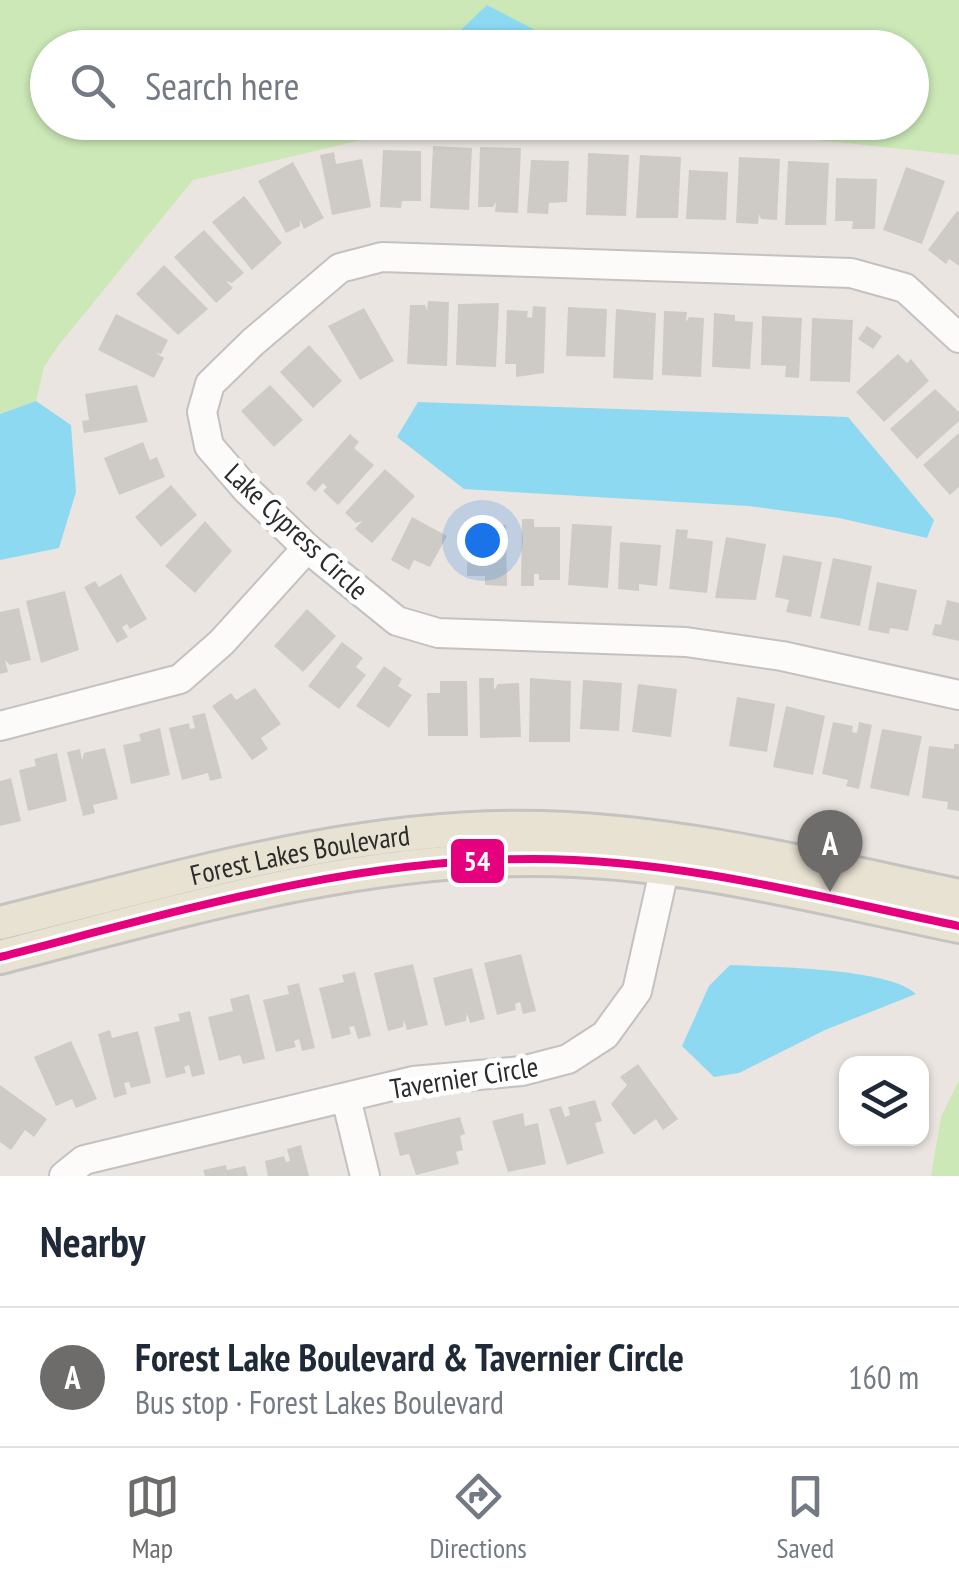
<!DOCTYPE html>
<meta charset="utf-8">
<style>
:root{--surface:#fff;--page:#f6f6f7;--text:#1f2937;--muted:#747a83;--line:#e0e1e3;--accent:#6e6c6a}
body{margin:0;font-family:"PT Sans Narrow",sans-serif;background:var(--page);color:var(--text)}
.controls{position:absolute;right:30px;bottom:30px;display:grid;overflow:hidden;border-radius:20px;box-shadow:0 2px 8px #0004}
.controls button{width:90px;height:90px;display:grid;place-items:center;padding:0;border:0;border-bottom:2px solid var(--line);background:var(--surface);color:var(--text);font:50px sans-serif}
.you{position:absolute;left:482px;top:540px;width:35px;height:35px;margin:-25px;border:8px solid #fff;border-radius:50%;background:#1a73e8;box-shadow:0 0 0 15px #1a73e833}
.badge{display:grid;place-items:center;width:65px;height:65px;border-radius:50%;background:var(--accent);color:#fff;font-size:32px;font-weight:700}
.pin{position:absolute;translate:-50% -82px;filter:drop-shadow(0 2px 5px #0008)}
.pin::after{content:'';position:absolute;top:52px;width:35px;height:30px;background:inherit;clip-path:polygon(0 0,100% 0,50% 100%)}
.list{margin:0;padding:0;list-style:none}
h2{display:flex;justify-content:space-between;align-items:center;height:130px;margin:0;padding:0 40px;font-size:42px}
h2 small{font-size:32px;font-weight:400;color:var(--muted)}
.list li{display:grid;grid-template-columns:65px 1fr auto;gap:30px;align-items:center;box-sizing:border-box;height:140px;padding:0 40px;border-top:2px solid var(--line)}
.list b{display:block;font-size:38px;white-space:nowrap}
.list p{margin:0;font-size:32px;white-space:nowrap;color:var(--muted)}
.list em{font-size:32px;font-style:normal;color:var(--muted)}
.icon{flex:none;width:55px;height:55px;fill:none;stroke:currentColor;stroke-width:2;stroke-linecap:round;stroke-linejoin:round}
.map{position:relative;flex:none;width:959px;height:1176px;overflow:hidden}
.search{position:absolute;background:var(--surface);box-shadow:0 2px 8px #0004;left:30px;right:30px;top:30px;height:110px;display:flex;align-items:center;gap:25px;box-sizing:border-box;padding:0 35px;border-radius:55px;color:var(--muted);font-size:38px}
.sheet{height:270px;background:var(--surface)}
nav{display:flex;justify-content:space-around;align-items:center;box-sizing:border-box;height:140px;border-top:2px solid var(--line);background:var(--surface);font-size:28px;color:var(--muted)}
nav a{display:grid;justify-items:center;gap:5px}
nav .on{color:var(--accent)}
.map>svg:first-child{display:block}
.green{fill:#cbe8b6}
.water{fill:#8ed9f2}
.building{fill:#cecbc7}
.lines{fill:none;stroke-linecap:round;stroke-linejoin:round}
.minor-casing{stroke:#c3c1c2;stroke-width:32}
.major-casing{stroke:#c5c3c1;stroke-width:38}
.minor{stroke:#fcfbfa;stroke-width:28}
.major{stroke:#e8e2d2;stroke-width:32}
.bus-1-casing{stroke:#fff;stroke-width:15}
.bus-1{stroke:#e5007d;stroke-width:8}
.labels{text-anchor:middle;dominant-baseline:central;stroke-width:10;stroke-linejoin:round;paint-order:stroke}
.street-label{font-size:28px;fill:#2b2b2b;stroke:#fff}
.line-badge{stroke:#fff;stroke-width:4}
.badge-label{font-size:28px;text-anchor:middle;font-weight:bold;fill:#fff}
</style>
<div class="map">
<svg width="959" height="1176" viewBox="0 0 959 1176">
<rect width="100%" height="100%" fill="#eae5e0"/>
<!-- green -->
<path class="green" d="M0,0H959V155L657,123L912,122V48L568,47L530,31L445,43L443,47L48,48V122L387,123L369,138L193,180L58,346L44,367L36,401L0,414Z
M959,1080V1176H931L941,1117Z"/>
<!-- water -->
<path class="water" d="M487,5L568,47H443Z
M36,401L71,425L76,492L59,548L0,560V414Z
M418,402L848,417L934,520L927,538L839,518L748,506L464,489L397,437Z
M730,965C770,967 890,968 916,994L825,1030L739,1073L714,1077L682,1046L709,986Z"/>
<!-- building -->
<path class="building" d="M433,146L472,148L469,210L430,208Z
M480,147L521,148L518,213L495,212L496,202L493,207H478Z
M383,150L421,151V201H402L401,208L380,207Z
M334,152L336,164L362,159L371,207L332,215L320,155Z
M588,153L629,155L626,216L586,215Z
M640,155L681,157L678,218H636Z
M739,157L780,159L777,220L761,219L759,214L758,224L736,223Z
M531,160L569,161L567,202L549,203L548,214L527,213Z
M788,161L829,163L826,225H785Z
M293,162L324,218L304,229L300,220V226L286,233L258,181Z
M906,167L945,181L922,244L883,230Z
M689,170L728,172L726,220L686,219Z
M836,178L877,179L875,229H852L853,221H835Z
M244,196L282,243L252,270L212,222Z
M957,211L959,213V266L949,259L946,264L928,250Z
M204,230L244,273L232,283L226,281L233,288L216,303L174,257Z
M164,265L208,309L178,335L136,294Z
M428,301L449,302L447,366L407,364L410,305H425L427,311Z
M499,303L496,367L456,365L458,304Z
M533,306L546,307L544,373L516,377V364H505L507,310L528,311L527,317L532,318Z
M568,307L607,309L605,357L566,356Z
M364,308L394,361L360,380L328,326Z
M616,309L656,313L653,380L613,378Z
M664,311L687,312L686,322L689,317L704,318L701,377L662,375Z
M714,313L735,315V321L753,322L750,369L712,367Z
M116,314L168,340L161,354L156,353L164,358L154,378L98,350Z
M762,316L802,318L799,378L785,377L786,366L761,365Z
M812,318L853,320L850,382L810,381Z
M867,326L882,336L873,349L858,339Z
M309,345L342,381L313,408L280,372Z
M898,354L907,363L911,359L929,381L884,422L856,392Z
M137,385L148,422L84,433L82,421L89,420L85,394Z
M270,385L303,420L274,447L241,411Z
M935,389L959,412V421L917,459L890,429Z
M959,433V487L950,495L923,465Z
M350,434L359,442L354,448L374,465L338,505L323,491L327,487L323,483L315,492L306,483Z
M143,442L150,460L157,457L165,477L119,495L104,458Z
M385,469L415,496L372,543L355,529L362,521L356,523L345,513Z
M171,485L197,515L161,547L135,517Z
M412,517L447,536L430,567L414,560L409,570L391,560Z
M522,519H534V527H560V580H539V574H534V586H521Z
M205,521L232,551L195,593L165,566Z
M572,524L612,526L608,588L568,585Z
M467,525H506L507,586L485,585V576H467Z
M676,529L688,530L687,538L713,541L707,593L669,589Z
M726,537L766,544L756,600L715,598Z
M620,542L661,545L657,586L639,584V591L618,589Z
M783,555L822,562L811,617L786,612L789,600L775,597Z
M833,558L872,566L860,626L820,618Z
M121,574L147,619L130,629L127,624L122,627L128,637L117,643L84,587L95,581L99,587Z
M877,582L917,590L908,631L890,628L889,634L868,630Z
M65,591L79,650L41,663L26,601Z
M947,600L959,603V641L932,635L935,624L941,625Z
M19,608L31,660L10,665L5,660L8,672L0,674V612Z
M307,609L336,636L303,672L274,646Z
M342,642L363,658L356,667L366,675L339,709L308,686Z
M384,666L402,679L398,686L412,695L389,728L356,706Z
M479,678H494V690L498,684L519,683L521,737L480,738Z
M530,678L571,681L570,742H529Z
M583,680L622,683L619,731L580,729Z
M440,681H467L468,736H428L427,693H440Z
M638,684L677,689L671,737L632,732Z
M255,688L281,724L261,738L268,749L252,760L212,706L231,693L236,700Z
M737,697L775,704L767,752L729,746Z
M786,706L825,716L813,775L773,767Z
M205,713L222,778L210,781L208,773L182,780L169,728L189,723L190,729L195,728L192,716Z
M833,722L853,726L852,732L857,733L859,722L872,725L859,789L846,786L848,780L822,774Z
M160,728L170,775L131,784L123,745L141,741L139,734Z
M882,729L922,736L909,796L870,788Z
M954,744H959V811L947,809L948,802L922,798L929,746L954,749Z
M105,748L118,799L93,805L95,813L83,816L67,752L80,749L82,760L84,753Z
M57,753L67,801L28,811L19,770L36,766L34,759Z
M11,778L21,821L0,826V781Z
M521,954L536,1011L523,1014L520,1002L515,1004L516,1010L497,1015L484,963Z
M413,964L428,1025L407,1030L404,1020L403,1027L388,1031L374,973Z
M472,968L485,1019L470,1023L467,1013L466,1021L445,1026L433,978Z
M355,972L371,1036L358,1039L354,1026L349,1027L351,1034L332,1039L319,988L344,982L342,975Z
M299,983L315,1048L302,1051L299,1039L294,1041L296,1047L276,1052L263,1000L289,994L287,986Z
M249,994L265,1059L243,1064L240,1055L219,1061L208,1017L233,1011L230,999Z
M190,1011L205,1074L192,1077L189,1065L184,1067L186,1073L166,1078L154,1027L180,1021L178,1014Z
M110,1030L112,1038L138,1031L151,1083L131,1088L129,1082L124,1083L127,1094L114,1098L98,1034Z
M71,1041L97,1099L76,1108L72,1099L56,1106L34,1057Z
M638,1064L678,1119L663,1130L656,1119L634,1135L611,1104L627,1085L620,1077Z
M0,1085L47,1119L34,1137L25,1130L11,1150L0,1142Z
M595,1100L602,1121L595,1123L604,1153L567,1165L549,1109L561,1106L565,1117L570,1115L568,1107Z
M523,1113L525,1126L538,1123L546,1164L508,1172L492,1121Z
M460,1117L465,1134L460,1136L463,1150L456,1152L459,1164L416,1175L409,1154L400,1156L394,1133Z
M301,1145L309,1176H268L265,1161L284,1156L286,1162L290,1161L287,1149Z
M226,1165L227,1170L245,1166L248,1176H205L203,1170Z"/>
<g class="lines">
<!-- minor casing -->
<g class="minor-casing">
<path id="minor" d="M959,338L905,288L851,273L382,257L340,268L253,342L210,384L202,412L209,446L247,490L307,548L397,621L438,633L686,642L782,656L959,695
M0,726L180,679L222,642L307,548
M346,1098L365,1176
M64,1176L84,1160L413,1081L522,1071L568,1059L605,1035L637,991L669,849"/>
</g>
<!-- major casing -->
<g class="major-casing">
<g id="major">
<path id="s1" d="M0,923C177,879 357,823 542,828C684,832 821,867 959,896"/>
<path d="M0,957C176,912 350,859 534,859C678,859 819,897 959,926"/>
</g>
</g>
<!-- minor -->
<use href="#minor" class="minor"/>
<!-- major -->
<use href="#major" class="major"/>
<!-- bus-1 casing -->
<g class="bus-1-casing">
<path id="bus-1" d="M0,957C176,912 350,859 534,859C678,859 819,897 959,926"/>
</g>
<!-- bus-1 -->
<use href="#bus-1" class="bus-1"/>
</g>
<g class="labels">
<!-- street labels -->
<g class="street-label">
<text transform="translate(297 531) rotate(43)">Lake Cypress Circle</text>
<text stroke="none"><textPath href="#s1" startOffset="308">Forest Lakes Boulevard</textPath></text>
<text transform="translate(464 1077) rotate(-9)">Tavernier Circle</text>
</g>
</g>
<rect class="line-badge" x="449" y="837" width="57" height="48" rx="10" fill="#e5007d"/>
<g class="badge-label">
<text x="477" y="871">54</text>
</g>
</svg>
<div class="controls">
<button><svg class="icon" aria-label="layers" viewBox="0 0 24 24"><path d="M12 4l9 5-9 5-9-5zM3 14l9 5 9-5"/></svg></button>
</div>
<div class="you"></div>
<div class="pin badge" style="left:830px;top:892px">A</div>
<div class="search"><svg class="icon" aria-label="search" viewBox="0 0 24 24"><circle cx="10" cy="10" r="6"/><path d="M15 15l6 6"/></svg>Search here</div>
</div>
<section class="sheet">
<h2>Nearby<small></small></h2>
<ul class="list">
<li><span class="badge">A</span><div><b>Forest Lake Boulevard &amp; Tavernier Circle</b><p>Bus stop · Forest Lakes Boulevard</p></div><em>160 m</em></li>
</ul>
</section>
<nav>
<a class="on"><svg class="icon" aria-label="map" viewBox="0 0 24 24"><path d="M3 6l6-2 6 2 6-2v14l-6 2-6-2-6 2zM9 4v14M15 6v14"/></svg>Map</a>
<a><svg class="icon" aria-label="directions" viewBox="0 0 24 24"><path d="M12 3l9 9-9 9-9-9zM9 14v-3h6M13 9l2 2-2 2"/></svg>Directions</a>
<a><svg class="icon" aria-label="saved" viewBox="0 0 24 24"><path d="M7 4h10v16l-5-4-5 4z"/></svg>Saved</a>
</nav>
